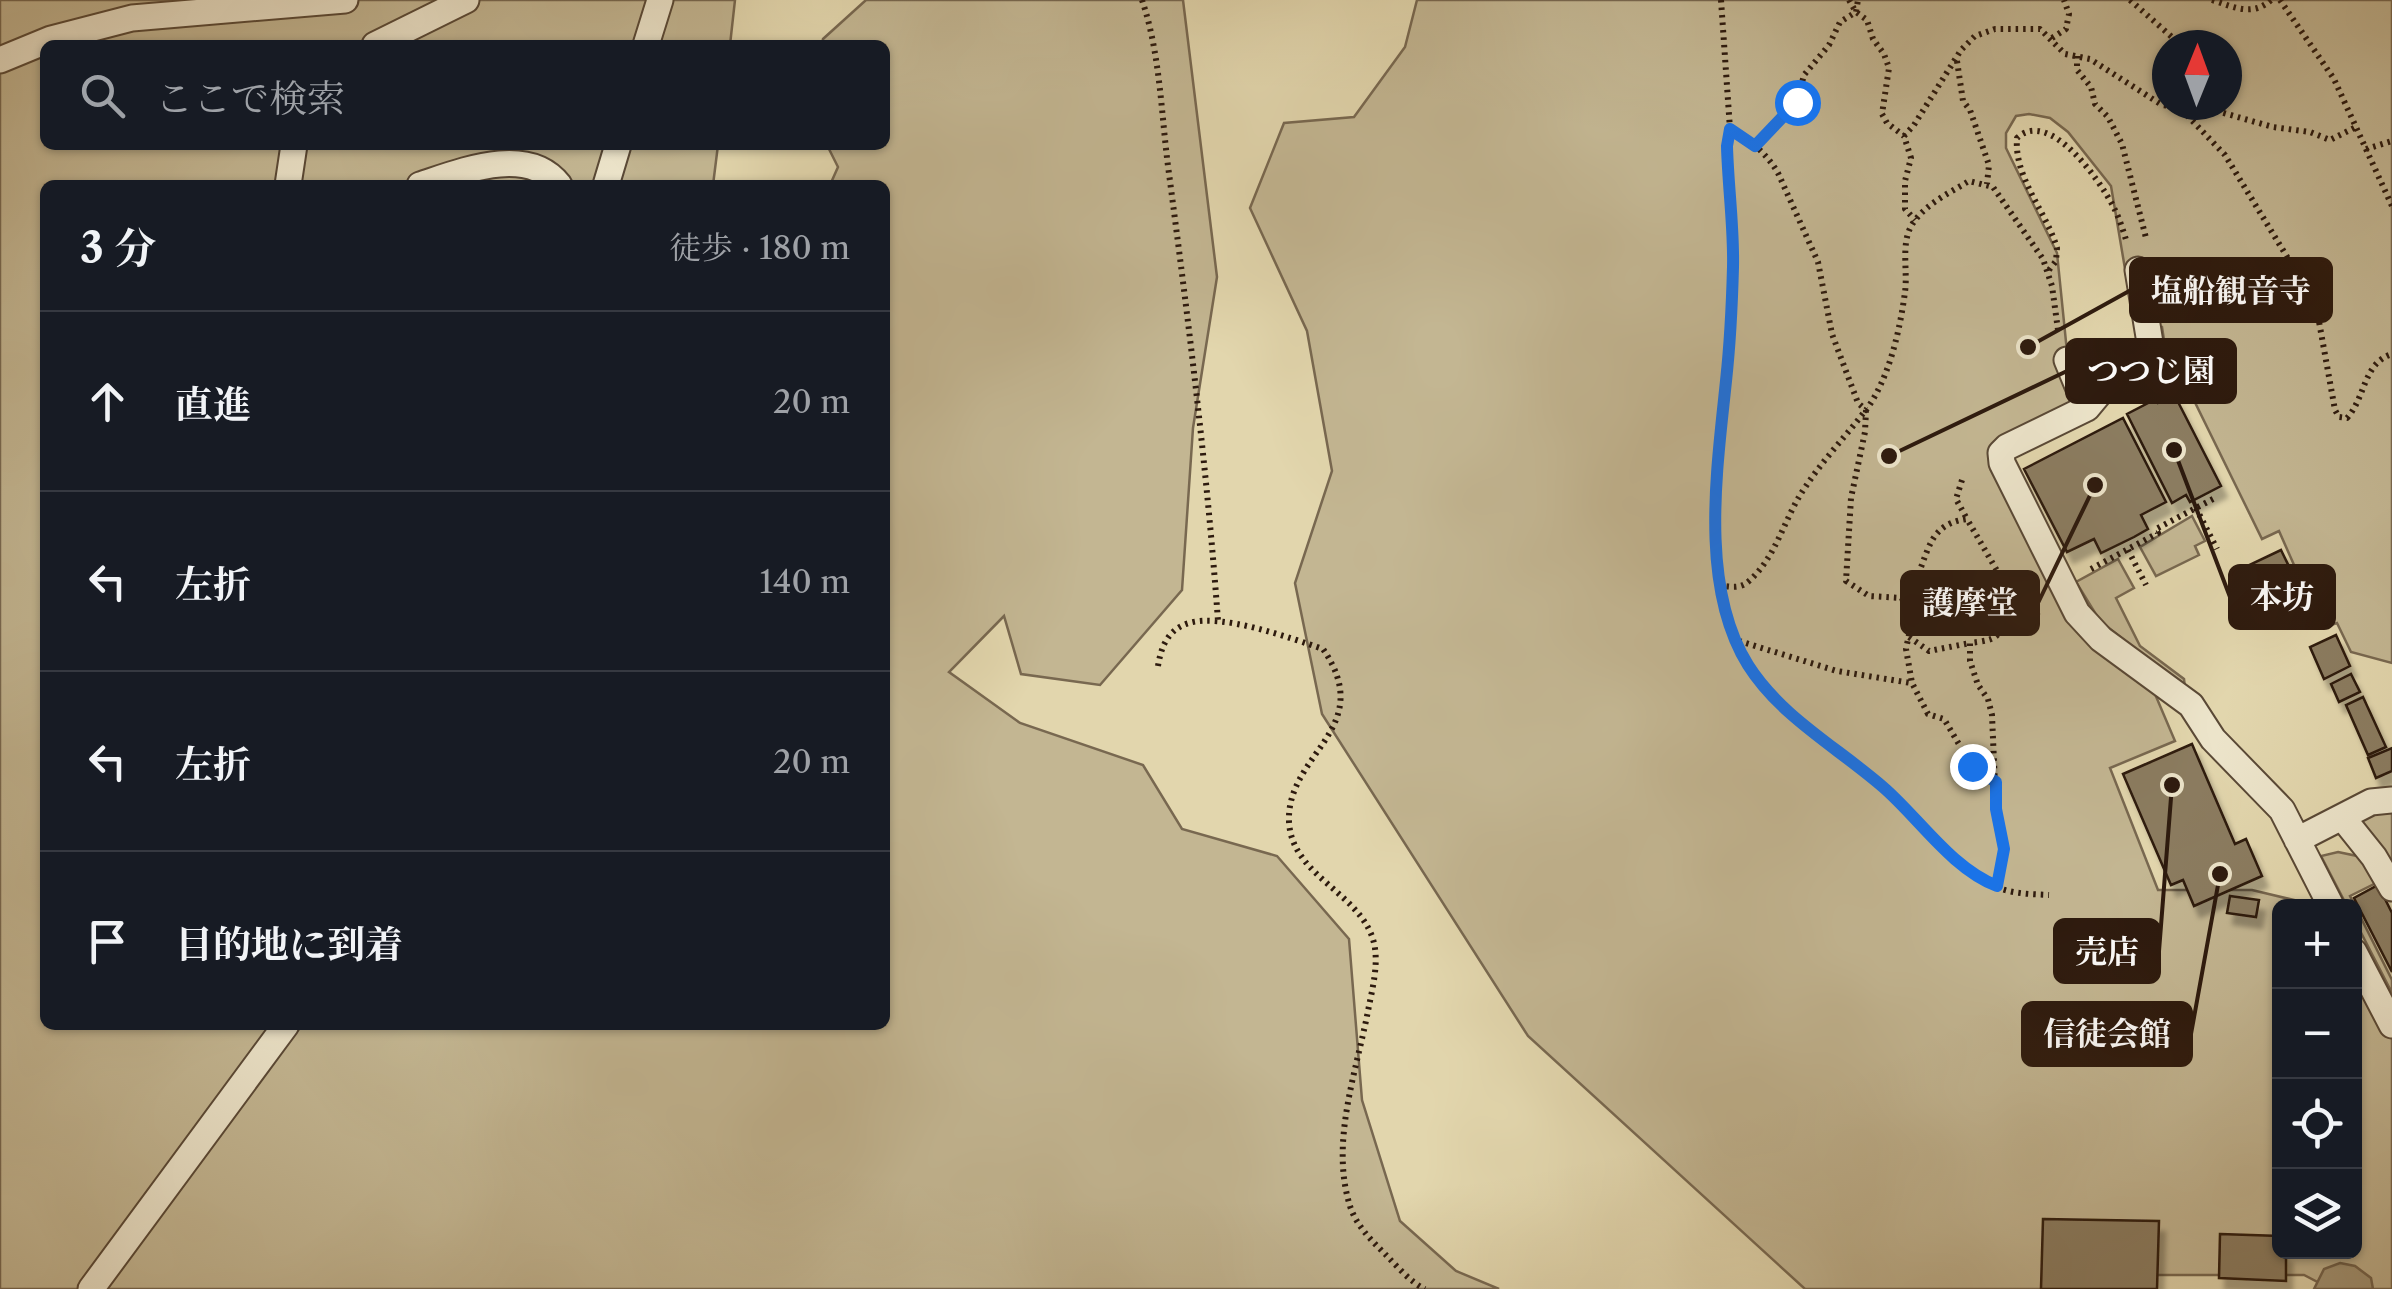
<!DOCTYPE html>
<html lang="ja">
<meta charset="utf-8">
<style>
:root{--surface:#171b24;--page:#20242c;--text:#f1f3f6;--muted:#9ea1a6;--line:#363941}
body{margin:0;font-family:"Libre Caslon Text","Noto Serif JP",serif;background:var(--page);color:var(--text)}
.controls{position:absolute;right:30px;bottom:30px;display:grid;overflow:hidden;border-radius:15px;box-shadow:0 2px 8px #0004}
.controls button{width:90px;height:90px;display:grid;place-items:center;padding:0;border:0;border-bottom:2px solid var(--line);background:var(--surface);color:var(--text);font:50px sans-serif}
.compass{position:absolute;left:2152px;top:30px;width:90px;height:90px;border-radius:50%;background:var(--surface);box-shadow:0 2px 8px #0004;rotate:1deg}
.stop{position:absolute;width:30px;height:30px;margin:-22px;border:8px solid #1a73e8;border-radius:50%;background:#fff}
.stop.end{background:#1a73e8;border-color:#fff;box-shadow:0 2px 10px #0008}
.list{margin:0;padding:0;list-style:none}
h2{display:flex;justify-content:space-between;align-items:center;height:130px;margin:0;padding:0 40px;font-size:42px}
h2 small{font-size:32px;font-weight:400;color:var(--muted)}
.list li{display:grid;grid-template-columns:65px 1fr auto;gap:30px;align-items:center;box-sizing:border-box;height:180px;padding:0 40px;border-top:2px solid var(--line)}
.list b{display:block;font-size:38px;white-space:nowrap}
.list em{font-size:32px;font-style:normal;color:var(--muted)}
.icon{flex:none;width:55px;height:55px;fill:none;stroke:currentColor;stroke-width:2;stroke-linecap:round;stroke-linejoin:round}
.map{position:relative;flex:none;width:2392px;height:1289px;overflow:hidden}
.search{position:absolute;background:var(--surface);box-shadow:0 2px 8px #0004;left:40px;top:40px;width:850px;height:110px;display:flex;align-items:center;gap:25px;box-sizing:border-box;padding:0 35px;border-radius:15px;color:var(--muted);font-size:38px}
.panel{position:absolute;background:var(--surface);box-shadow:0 2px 8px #0004;left:40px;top:180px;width:850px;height:850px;border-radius:15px}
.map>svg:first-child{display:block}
.green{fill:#c3b692;stroke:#786850;stroke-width:2.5;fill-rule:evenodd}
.water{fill:#a49677;stroke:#74644d;stroke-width:2.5}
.building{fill:#8b7c61;stroke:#2d1a0e;stroke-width:2.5;filter:url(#shadow)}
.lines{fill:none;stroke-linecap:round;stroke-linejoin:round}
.lane-casing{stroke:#5a4936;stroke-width:29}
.path{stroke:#2d1a0e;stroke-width:6;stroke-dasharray:2.5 5;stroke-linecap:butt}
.lane{stroke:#ece4ca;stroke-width:25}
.route{stroke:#1a73e8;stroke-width:12}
.leader{fill:none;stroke:#2d1a0e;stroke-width:4}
.callout-dot{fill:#2d1a0e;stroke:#ece4ca;stroke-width:4}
.callout{fill:#2d1a0e;stroke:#2d1a0e;stroke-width:4}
.callout-label{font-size:32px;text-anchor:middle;font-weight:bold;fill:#fff}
</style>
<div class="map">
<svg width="2392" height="1289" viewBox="0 0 2392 1289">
<defs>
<filter id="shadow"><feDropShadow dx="6" dy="11" stdDeviation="2.5" flood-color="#0004"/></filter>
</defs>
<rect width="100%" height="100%" fill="#e2d6ad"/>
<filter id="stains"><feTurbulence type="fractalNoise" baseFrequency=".002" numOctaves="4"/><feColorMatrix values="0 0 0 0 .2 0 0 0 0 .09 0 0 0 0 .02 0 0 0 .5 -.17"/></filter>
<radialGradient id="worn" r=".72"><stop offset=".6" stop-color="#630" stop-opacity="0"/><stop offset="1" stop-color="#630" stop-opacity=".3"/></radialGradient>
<!-- green -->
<path class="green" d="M0,0H735L730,45H45V145H718L713,185H45V1025H885V185H830L838,167L827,145H885V45H822L823,39L866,0H1183L1217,277L1193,428L1182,590L1100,685L1021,674L1004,616L949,672L1020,723L1143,765L1182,829L1277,856L1349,939L1362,1100L1400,1221L1456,1271L1499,1289H0Z
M1417,0H2392V663L2351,652L2337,623L2322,628L2279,531L2262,539L2183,378L2169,386L2155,366L2167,359L2162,327L2135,328L2111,186L2068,132L2050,118L2029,114L2016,116L2006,133V148L2057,253L2072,401L1997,442L1991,470L2066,614L2152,687L2175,741L2110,768L2158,890H2252L2319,906H2280V1252H2354L2355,954L2392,1005V1289H2331L2304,1275H2143L2129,1289H1805L1528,1036L1322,714L1295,583L1332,471L1307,331L1250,208L1284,123L1354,117L1405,47ZM2167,45H2227V105H2167Z
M2192,516L2205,541L2195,546L2199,555L2156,576L2140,547Z
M2118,559L2134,588L2116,598L2140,646L2184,679L2185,688L2100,621L2076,582Z
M2392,811V870L2362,823L2366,813Z
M2338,852L2357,856L2380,881L2350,896L2392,980V993L2355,921L2354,906H2347L2321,856Z"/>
<!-- water -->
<path class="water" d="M2340,1263L2355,1266L2371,1278L2373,1289H2314L2324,1269Z"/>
<!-- building -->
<path class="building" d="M2175,396L2221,486L2190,502L2186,495L2172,503L2127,414L2156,399L2158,403Z
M2123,418L2166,502L2141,515L2148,529L2134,537L2101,553L2094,539L2067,552L2024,469Z
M2281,550L2299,587L2263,604L2245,567Z
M2336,635L2350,666L2324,679L2310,647Z
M2351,674L2360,692L2339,702L2331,684Z
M2363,697L2386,747L2368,755L2346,705Z
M2192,744L2235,844L2246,839L2262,876L2194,906L2183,880L2171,885L2123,774Z
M2392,748V771L2376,778L2368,758Z
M2378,885L2392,913V972L2354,898Z
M2230,896L2259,900L2256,917L2227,913Z
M2043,1219L2159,1221L2157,1289H2041Z
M2220,1234L2280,1236V1252H2286V1281L2219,1278Z"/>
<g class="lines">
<!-- lane casing -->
<g class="lane-casing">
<path id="lane" d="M375,45L466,0
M646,45L660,0
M0,60L51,39L132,18L345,0
M288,185L294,145
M420,185C460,172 527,144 559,185
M606,185L618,145
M2138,270L2152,355L2117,372L2087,408L2007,447L2001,453L2002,463L2077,613L2101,639L2191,705L2213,739L2282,810L2331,906
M2067,360L2087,408
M2342,817L2374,857L2392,888
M2297,840L2371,802L2392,800
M2354,952L2392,1025
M91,1289L286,1025"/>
</g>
<!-- path -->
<path class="path" d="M1142,0C1160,53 1161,111 1168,166C1188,317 1207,469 1218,621
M1721,0L1730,129C1750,139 1767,154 1778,173L1818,262L1832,334L1858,403L1866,410C1889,379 1900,330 1905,292C1908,270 1900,242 1913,223C1926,204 1949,193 1969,181L1993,187L2043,259L2052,286L2058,330
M1849,0L1856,12L1867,20L1873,39L1884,54L1889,68L1882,114L1887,123L1904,136L1911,158L1905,181V209L1915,220
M2130,0L2181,45
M2212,0C2234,7 2252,17 2271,0
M2280,0L2334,79L2392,206
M2052,38L2066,29L2069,14L2064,0
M2077,56V70L2091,87L2095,104L2108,117L2122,144L2146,238
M1957,61L1963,101L1970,110L1989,165L1987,184
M2182,110L2225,155L2303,283L2318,316L2335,410L2339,417L2347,418C2366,397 2363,363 2392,354
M1730,129L1727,146C1729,186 1734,228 1733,267C1730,380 1687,567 1748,665C1781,717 1837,747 1883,787C1919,818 1948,861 1990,884C2008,894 2029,894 2049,895
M1904,136L1914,125L1961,50L1975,36L1995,29H2040L2065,54L2090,59L2162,105L2220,112L2273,127L2310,132L2330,140L2356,127
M1755,146L1797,102L1804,75L1829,45L1840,22L1856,12L1858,0
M2366,149L2392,141
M2049,270L2056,261L2057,248C2046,211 2014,178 2017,138C2049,108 2099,179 2113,206C2119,217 2123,230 2127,243
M1866,410L1865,432L1851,498L1846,581L1869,596L1902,598C1932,570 1918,525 1967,519L2003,581L2028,591
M1962,480L1956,499L1967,519
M2196,508L2217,549
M2128,550L2146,585
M2091,569L2158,533L2156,529L2215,498
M1719,585C1731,587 1740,589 1749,581C1778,555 1784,517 1806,486C1823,460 1846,436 1865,411
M1902,598L1911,625L1906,649L1912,683L1928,714L1944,719L1972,766L1996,782
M1909,637L1929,651L1970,643
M1739,641L1837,671L1911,683
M1158,666C1161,647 1168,629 1189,623C1221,613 1291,638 1323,649C1378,729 1286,753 1289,822C1292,877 1362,893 1374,943C1379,965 1372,990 1368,1011C1356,1073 1330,1143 1350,1206C1356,1225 1371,1240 1385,1254C1397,1266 1410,1282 1425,1289
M1997,887L2004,849L1996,809L1992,715L1988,699L1978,685L1970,661V643C2002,639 1992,638 2012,619L2031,618L2039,612"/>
<!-- lane -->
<use href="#lane" class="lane"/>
</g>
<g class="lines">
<!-- route -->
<path class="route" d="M1797,102L1755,146L1730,129L1727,146C1728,186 1734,228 1733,267C1732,305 1730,344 1726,381C1717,469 1699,586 1748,665C1781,717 1837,747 1883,787C1919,818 1951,868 1997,886L2004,849L1996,809V782L1972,766"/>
</g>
<!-- callouts -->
<path class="leader" d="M2028 347L2131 290M1889 456L2067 371M2174 450L2230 597M2095 485L2038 603M2172 785L2159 951M2220 874L2191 1034"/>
<g class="callout-dot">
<circle cx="2028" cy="347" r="10"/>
<circle cx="1889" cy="456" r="10"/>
<circle cx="2174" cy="450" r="10"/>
<circle cx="2095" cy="485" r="10"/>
<circle cx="2172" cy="785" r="10"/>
<circle cx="2220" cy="874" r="10"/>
</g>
<g class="callout">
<rect x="2131" y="259" width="200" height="62" rx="10"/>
<rect x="2067" y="340" width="168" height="62" rx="10"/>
<rect x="2230" y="566" width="104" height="62" rx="10"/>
<rect x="1902" y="572" width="136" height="62" rx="10"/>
<rect x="2055" y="920" width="104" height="62" rx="10"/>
<rect x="2023" y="1003" width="168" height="62" rx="10"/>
</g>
<g class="callout-label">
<text x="2231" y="302">塩船観音寺</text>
<text x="2151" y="382">つつじ園</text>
<text x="2282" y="608">本坊</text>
<text x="1970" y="614">護摩堂</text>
<text x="2107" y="963">売店</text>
<text x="2107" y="1045">信徒会館</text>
</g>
<rect width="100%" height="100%" filter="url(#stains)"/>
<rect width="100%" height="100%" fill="url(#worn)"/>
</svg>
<div class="controls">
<button>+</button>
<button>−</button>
<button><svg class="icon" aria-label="locate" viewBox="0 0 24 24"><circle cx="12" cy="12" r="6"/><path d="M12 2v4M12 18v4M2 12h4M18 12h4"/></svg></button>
<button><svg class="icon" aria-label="layers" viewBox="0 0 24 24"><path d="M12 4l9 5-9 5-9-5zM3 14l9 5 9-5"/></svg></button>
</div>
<svg class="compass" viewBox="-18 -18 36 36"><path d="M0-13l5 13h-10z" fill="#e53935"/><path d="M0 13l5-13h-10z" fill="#9ea1a6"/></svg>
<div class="stop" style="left:1797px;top:102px"></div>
<div class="stop end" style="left:1972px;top:766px"></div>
<div class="search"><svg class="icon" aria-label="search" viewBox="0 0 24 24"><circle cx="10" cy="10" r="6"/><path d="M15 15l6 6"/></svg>ここで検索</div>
<section class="panel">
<h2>3 分<small>徒歩 · 180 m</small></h2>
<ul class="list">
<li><svg class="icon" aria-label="ahead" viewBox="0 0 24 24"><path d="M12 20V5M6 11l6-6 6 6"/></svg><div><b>直進</b></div><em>20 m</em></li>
<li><svg class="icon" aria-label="left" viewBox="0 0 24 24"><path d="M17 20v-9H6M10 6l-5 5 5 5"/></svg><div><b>左折</b></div><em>140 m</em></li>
<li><svg class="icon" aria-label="left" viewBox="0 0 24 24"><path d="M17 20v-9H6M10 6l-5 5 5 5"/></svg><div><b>左折</b></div><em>20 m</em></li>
<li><svg class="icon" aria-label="arrive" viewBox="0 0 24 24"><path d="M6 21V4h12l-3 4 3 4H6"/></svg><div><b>目的地に到着</b></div></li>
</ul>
</section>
</div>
